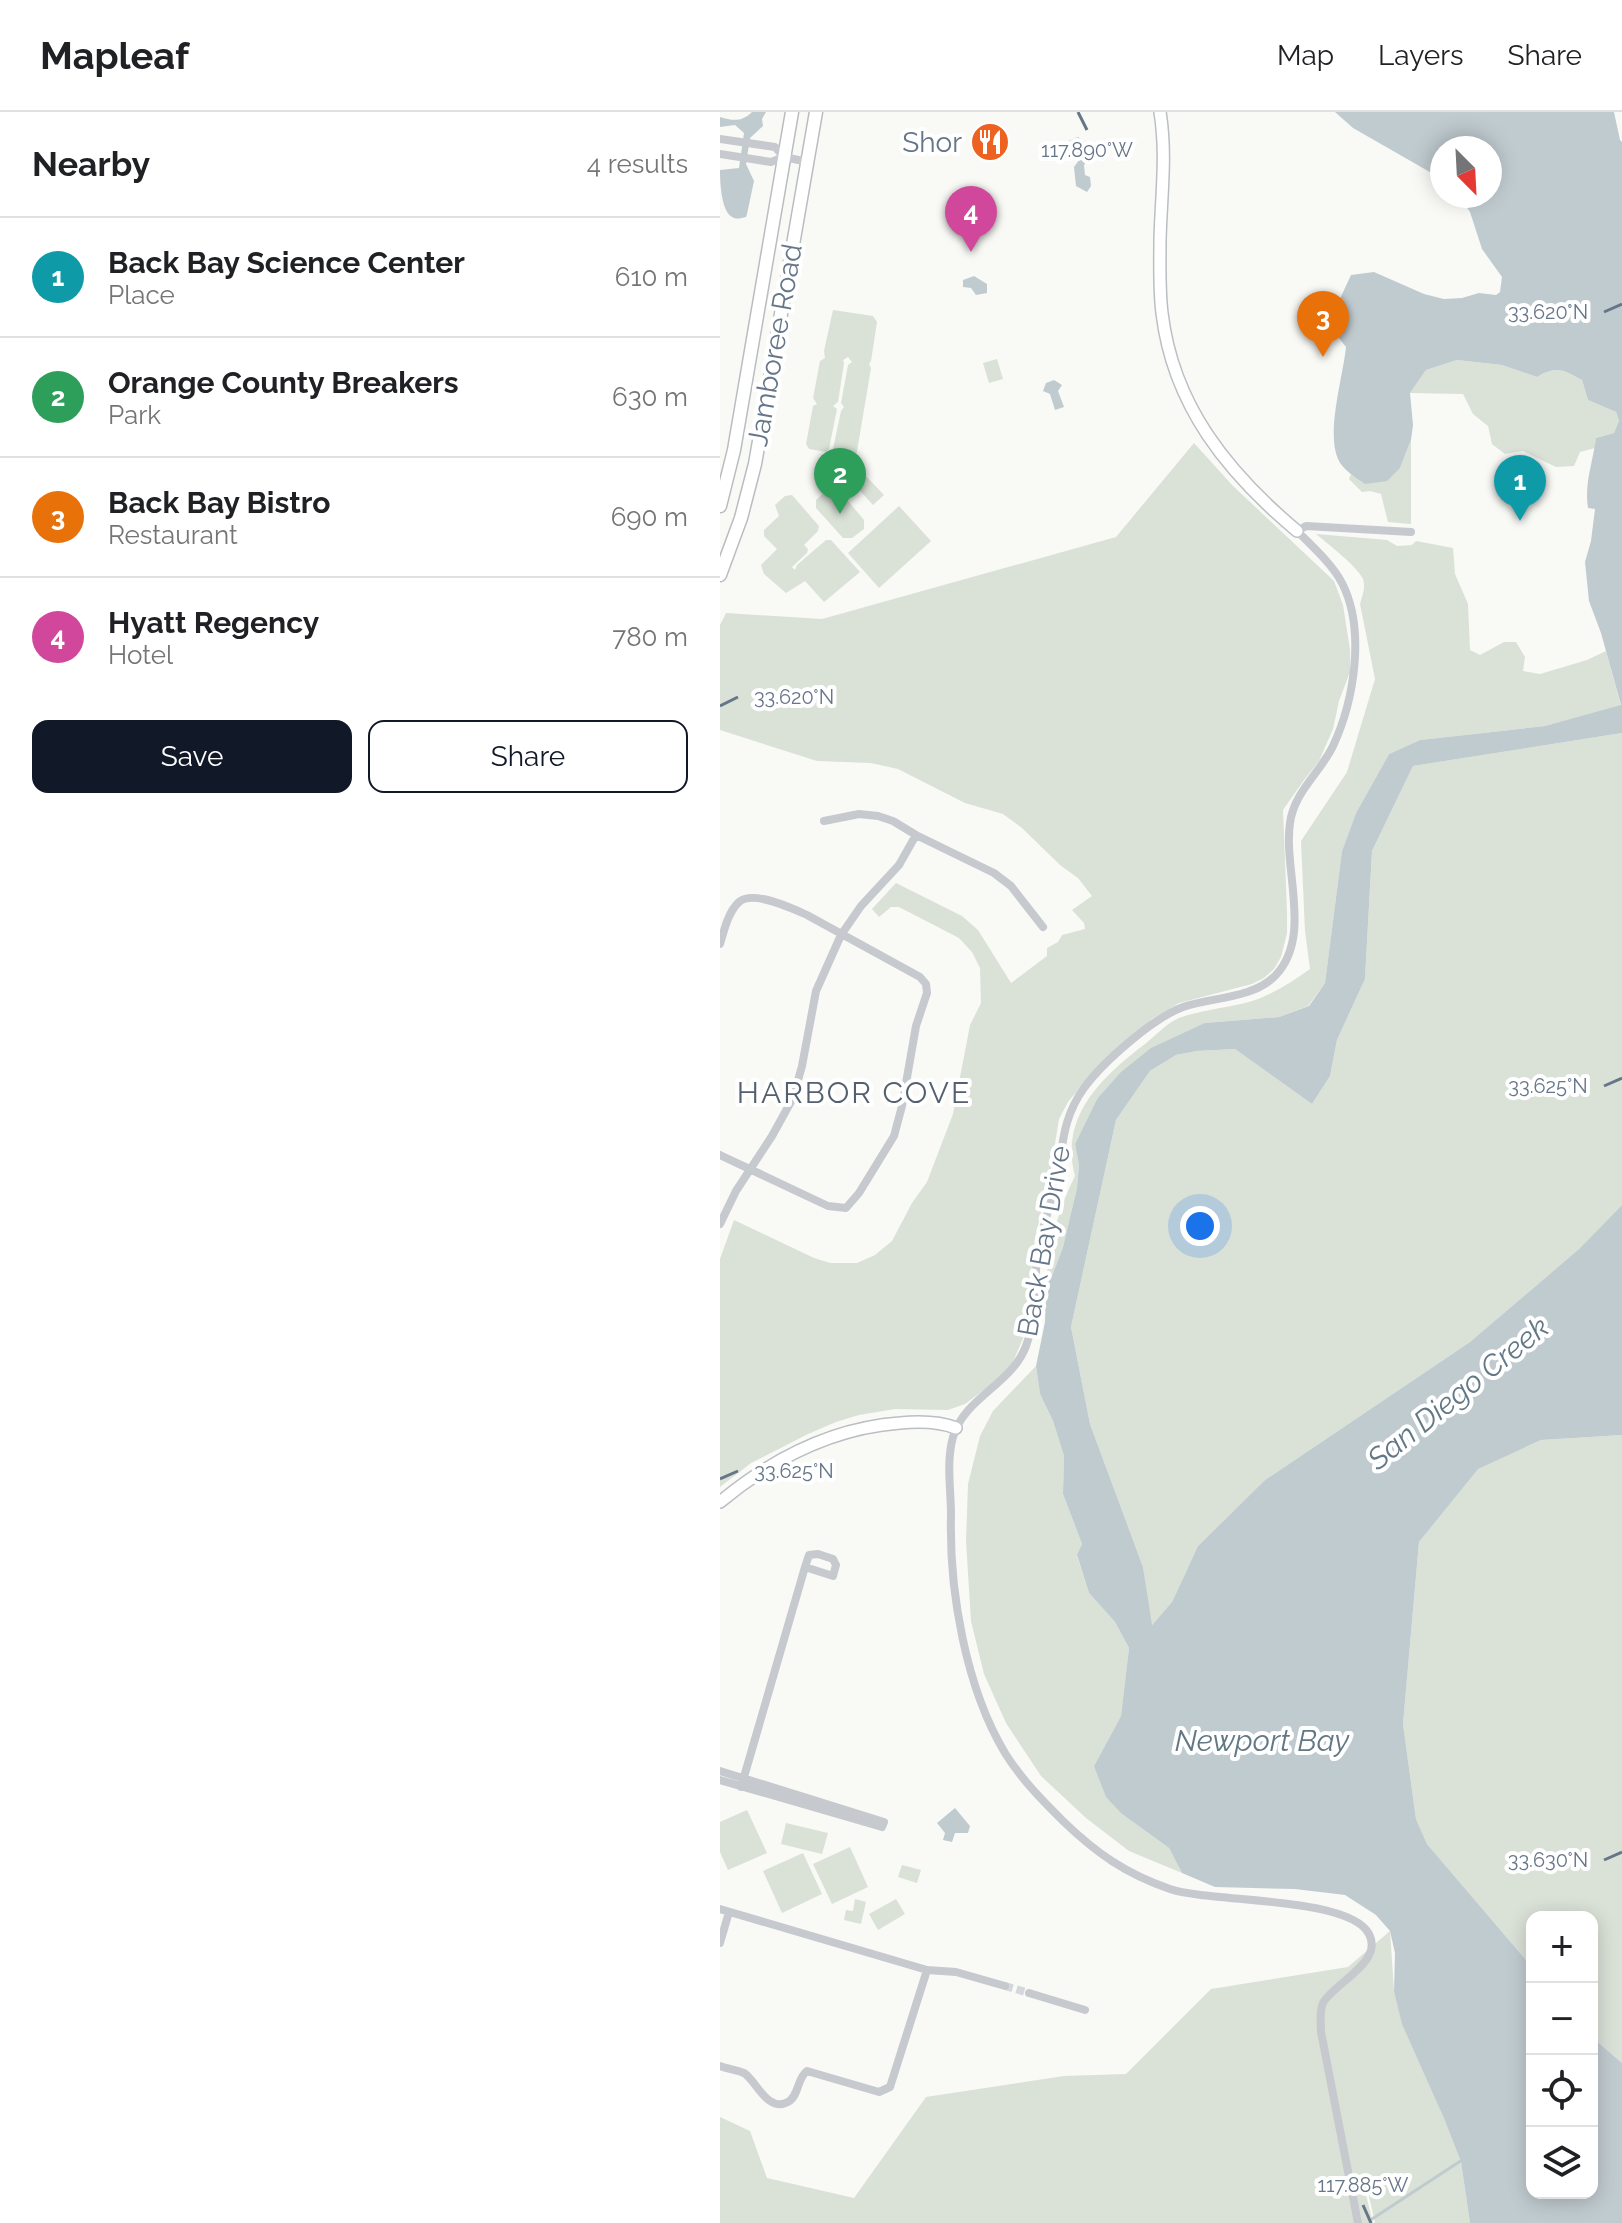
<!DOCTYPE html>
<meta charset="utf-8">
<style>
:root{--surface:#fff;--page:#f2f2f2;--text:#202124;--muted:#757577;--line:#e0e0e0;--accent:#111827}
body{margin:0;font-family:Raleway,sans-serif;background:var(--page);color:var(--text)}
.controls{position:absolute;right:24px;bottom:24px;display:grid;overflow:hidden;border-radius:16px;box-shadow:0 4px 20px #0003}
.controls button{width:72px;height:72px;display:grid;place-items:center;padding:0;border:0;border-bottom:2px solid var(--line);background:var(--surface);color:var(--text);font:40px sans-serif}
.compass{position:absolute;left:710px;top:24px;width:72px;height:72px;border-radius:50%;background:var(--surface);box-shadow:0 4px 20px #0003;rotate:156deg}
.you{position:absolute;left:480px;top:1114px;width:28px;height:28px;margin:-20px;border:6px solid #fff;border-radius:50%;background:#1a73e8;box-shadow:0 0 0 12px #1a73e833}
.badge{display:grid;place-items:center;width:52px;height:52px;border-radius:50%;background:var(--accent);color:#fff;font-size:26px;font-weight:700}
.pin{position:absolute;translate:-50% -66px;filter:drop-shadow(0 2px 4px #0008)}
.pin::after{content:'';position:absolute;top:42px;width:28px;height:24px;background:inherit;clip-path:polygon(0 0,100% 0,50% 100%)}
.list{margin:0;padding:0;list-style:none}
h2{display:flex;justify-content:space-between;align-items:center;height:104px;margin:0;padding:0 32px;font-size:34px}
h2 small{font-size:26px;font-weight:400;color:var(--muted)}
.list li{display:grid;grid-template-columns:52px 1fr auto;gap:24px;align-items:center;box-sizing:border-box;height:120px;padding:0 32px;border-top:2px solid var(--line)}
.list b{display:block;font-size:30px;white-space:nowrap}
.list p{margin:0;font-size:26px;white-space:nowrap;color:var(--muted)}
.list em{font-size:26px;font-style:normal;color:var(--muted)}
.actions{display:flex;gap:16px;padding:24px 32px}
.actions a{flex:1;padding:18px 0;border:2px solid var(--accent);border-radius:16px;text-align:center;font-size:28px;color:var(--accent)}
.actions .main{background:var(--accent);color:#fff}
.icon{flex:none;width:44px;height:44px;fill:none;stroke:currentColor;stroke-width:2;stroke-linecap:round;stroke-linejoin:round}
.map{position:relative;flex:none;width:902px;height:2111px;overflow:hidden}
header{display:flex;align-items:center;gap:48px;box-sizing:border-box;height:112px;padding:0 40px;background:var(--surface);border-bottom:2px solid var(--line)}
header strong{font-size:38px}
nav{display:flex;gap:44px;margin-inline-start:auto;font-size:28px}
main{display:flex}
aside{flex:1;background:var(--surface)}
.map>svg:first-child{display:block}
.green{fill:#dae1d7}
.water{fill:#c0cbd0}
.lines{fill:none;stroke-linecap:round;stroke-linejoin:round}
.stream{stroke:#c0cbd0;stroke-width:3}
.street-tunnel{stroke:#d4d8db;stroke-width:8;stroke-dasharray:8 4;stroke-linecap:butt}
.secondary-casing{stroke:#babfc4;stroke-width:14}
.primary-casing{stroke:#b9bdc1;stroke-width:15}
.street{stroke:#c6c9ce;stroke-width:8}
.secondary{stroke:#fff;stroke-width:11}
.primary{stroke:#fff;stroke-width:12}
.ticks{fill:none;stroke:#667689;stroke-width:3}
.labels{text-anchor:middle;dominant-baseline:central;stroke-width:8;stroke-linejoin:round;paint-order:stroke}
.poi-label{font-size:28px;fill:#667689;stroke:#fff;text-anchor:end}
.street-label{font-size:28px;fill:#667689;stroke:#fff}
.neighbourhood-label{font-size:30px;letter-spacing:2px;fill:#54606e;stroke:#fff}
.water-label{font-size:30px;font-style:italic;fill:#627884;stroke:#fff}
.ticks-label{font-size:20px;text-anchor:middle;fill:#667689;stroke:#fff;stroke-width:8;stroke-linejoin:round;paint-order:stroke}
</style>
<header>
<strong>Mapleaf</strong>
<nav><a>Map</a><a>Layers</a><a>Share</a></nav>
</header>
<main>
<aside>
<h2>Nearby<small>4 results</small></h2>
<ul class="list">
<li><span class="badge" style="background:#0f9aa8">1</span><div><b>Back Bay Science Center</b><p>Place</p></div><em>610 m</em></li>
<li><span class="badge" style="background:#2e9e5b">2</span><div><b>Orange County Breakers</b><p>Park</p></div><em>630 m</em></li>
<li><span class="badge" style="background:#e8710a">3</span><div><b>Back Bay Bistro</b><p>Restaurant</p></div><em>690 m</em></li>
<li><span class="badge" style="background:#d1479c">4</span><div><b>Hyatt Regency</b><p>Hotel</p></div><em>780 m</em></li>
</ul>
<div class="actions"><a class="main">Save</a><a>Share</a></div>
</aside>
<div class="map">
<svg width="902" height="2111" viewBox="0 0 902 2111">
<rect width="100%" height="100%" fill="#f9f9f6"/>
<!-- green -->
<path class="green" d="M113,198L153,204L157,210L151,249L149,252L151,256L136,345L118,342L113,337L121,299L124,295L121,291L128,253L132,250L128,245L123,248L124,251L118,290L113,294L117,297L109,337L106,340L89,337L86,332L93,294L97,292L93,286L100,249L105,246L104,239Z
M277,247L283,267L269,271L263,251Z
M737,248L782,253L817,265C837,253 843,258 862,268L868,288L896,300L899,309L894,321L876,326L875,336L860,340L854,354L836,355L803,339L785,342L772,332L768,314L753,302L743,282L690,281L706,258Z
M691,328V412L668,410L661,382L650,379L642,380L629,367L631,362L645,372L680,356Z
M474,331L513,374L614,469L623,493L630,538V560L619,589L613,617L599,649L584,668L563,698L567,800V821L561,845L554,857L544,866L532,872L459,891L432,907L379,953L348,990L339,1007L330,1063L315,1126L304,1224L292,1252L277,1268L245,1292L228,1298L175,1297L139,1303L116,1310L88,1322L31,1351L0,1375V1147L14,1108L94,1146L110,1151H137L155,1143L172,1129L192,1091L207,1070L233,1002L250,913L261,891L260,856L252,840L239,826L179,795H171L159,805L152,797L176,771L242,804L258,818L291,871L327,844V836L338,830L342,823L365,817L364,811L352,798L372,784L358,766L340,753L302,716L283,702L245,691L178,657L151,651L97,649L0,618V513L6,501L102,507L396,425Z
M143,361L164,383L153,393L133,371Z
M109,376L118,377L144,408V417L132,426H123L96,396V388Z
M65,384L72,383L99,414L98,419L84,433L88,437L87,441L72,455L75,458L77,453L106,428H111L140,460L104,490L85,469L66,481L44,462L41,453L57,437L44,424V418L59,404L55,393Z
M179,394L211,429L159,476L128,441Z
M596,422L667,428L677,434L692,433L696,429L733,436L735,462L748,492L750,538L760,543L784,530H796L805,545L803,559L820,562L867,548L886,539L901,594L825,614L700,628L669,642L636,701L622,739L605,871L588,894L559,905L485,911L377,987L355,1032L359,1053L357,1076L343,1135L332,1164L326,1174C328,1135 338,1098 355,1064C339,1004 382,965 425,932C435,924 447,911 459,906C477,899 505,896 525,891C549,885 570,871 590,857L585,819L581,729L627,660L655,567L640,492C642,485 646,475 643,467C637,454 608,432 596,422Z
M902,621V1093L859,1137L750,1230L545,1368L478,1434L452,1490L431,1514L423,1455L370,1312L351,1215L396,1008L430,959L456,943L477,939L515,937L592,992L610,964L617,928L645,867L652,739L693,654Z
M316,1254L320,1282L333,1309L344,1344L343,1382L362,1432L357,1444L369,1481L395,1510L409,1536L401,1604L374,1654L402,1702L449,1736L462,1761L409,1739L366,1706L321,1664L286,1611L264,1562L251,1509L246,1429L248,1372L260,1324L273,1299Z
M902,1323V1951L872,1925V1805H812V1855L707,1732L696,1707L683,1612L699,1430L757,1357L821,1328Z
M27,1698L47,1741L8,1758L0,1740V1710Z
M66,1711L108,1721L102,1742L61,1732Z
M130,1735L148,1775L112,1792L93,1752Z
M83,1741L102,1782L62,1801L43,1759Z
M182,1753L201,1758L197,1771L178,1765Z
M135,1787L146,1790L141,1812L124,1808L126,1798L133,1799Z
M176,1787L185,1802L158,1818L149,1802Z
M670,1819L674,1879L741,2050L750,2111H655L649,2084L643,2071L653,2111H0V2005L30,2019L47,2066L134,2086L206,1985L344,1964L406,1962L491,1877L628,1855Z"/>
<!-- water -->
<path class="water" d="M32,0H46L42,7L43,14L30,26L26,52L34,69L27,102L26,105C21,106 17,108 12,105C1,99 0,69 0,58L19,56L24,21L15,13L0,15V5C13,9 22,10 32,0Z
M615,0H894L900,28L902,30V621L693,654L652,739L645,867L617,928L610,964L592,992L515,937L477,939L456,943L430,959L396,1008L351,1215L370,1312L423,1455L432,1513L452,1490L478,1434L545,1368L750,1230L859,1137L902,1093V1323L821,1328L758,1357L699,1430L683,1612L696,1707L707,1732L812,1855V2081H872V1925L902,1951V2111H750L741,2050L723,2004L682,1912L674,1879L675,1841L670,1819L656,1803L625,1783L575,1777L495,1775L462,1761L449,1736L402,1702L386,1685L374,1654L401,1604L409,1536L395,1510L369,1481L357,1443L362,1432L343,1382L344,1344L333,1309L320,1282L316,1254L325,1210L326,1174L332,1164L343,1135L357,1076L359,1053L355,1032L377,987L401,960L431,936L485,911L559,905L589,894L605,871L622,739L636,701L669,642L700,628L825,614L901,593L881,521L869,489L865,450L871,429L875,397L868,396C864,372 873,350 876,326L894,321L899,309L896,300L868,288L862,268C843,258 837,253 817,265L782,253L737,248L706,258L690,281L693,313L691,328L680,356L667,369L645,372C636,366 622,357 618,347C606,320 623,265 626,235L615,221L606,217L631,163L654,160L704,182L724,187L742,186L759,181L776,183L780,180L782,165L762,137L750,100L739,84H770V36H722V67L633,16Z
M358,25L365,30L367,49L364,53L365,63L370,65L371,74L367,80L356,74L354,55L359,48L357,39L349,38L346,30Z
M254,164L267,172V181L256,183L251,176L243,175V168Z
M334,268L342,273L338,279L344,295L335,298L330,282L323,279L326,271Z
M235,1696L250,1714L248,1721H235L232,1730L223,1728L225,1721L217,1711Z"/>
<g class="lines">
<!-- stream -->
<path class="stream" d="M652,2107L742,2048"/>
<!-- street-tunnel -->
<path class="street-tunnel" d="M285,1874L309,1881"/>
<!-- secondary casing -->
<g class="secondary-casing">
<path id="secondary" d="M440,0C447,43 441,85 440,128C440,153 439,177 442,201C453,294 508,361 577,419
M0,1390C52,1347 112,1316 180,1311C200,1309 218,1309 236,1316"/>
</g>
<!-- primary casing -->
<g class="primary-casing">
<path id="primary" d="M0,394L14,338L72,0
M0,463L21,406L35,352L96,0"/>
</g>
<!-- street -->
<path class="street" d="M0,27L55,35L64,45L88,50
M0,42L51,50L64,45
M104,709L139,702L158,704L173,709L196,723L274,761L291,774L323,815
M0,832C4,819 8,800 19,790C33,778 72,796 87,803L200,865L206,872L207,881L196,914L182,994L174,1024L139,1081L126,1096L108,1094L0,1043
M0,1112L16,1079L52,1024L73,986L82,954L96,879L121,823L141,794L179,753L196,723
M0,1659L164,1710L162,1715
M0,1668L162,1715
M21,1675L26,1658L85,1455L89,1443L98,1442L113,1447L116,1453L113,1464L85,1455
M0,1797L207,1858L236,1860L285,1874
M0,1831L9,1800
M309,1881L365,1898
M0,1954C8,1957 17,1958 24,1961C36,1968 47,2001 68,1990C79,1984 77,1966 87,1959L159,1980L170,1975L207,1858
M638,2111L601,1920C601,1911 599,1900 603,1891C614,1871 664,1850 649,1822C629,1784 491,1791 450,1777C406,1762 376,1741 343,1709C322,1688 301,1667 285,1641C246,1576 229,1480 231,1403C231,1378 226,1350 233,1325C244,1286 292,1272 306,1234C316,1207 314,1174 317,1146C320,1122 328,1101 334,1079C344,1040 339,1011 364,976C383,950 433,906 463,895C492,885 532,887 555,864C593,825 563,758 570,711C574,680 600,661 613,634C634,589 646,518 622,471C612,452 592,434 577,419L586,414L691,420"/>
<!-- secondary -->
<use href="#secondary" class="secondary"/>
<!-- primary -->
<use href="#primary" class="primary"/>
</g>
<!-- ticks -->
<path class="ticks" d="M358,0L367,18M884,200L902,192M0,594L18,585M884,974L902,966M0,1367L18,1359M884,1748L902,1740M643,2093L651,2111"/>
<!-- icons -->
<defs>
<g id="restaurant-disc" transform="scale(2)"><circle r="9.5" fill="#ee6221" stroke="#fff"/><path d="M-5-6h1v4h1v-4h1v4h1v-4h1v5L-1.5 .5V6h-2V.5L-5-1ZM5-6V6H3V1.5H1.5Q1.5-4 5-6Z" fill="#fff"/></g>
</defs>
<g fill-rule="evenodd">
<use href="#restaurant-disc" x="270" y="30"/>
</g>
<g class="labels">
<!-- poi labels -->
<g class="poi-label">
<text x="242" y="30">Shor</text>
</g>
<!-- street labels -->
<g class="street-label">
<text transform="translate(55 233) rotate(-80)">Jamboree Road</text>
<text transform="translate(324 1129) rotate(-80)">Back Bay Drive</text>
</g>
<!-- neighbourhood labels -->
<g class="neighbourhood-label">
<text x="134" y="980">HARBOR COVE</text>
</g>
<!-- water labels -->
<g class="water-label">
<text transform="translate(738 1281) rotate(-39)">San Diego Creek</text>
<text x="542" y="1628">Newport Bay</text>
</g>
</g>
<g class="ticks-label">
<text x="367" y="45">117.890°W</text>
<text x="828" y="207">33.620°N</text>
<text x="74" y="592">33.620°N</text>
<text x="828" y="981">33.625°N</text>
<text x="74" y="1366">33.625°N</text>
<text x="828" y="1755">33.630°N</text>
<text x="643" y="2080">117.885°W</text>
</g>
</svg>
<div class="controls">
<button>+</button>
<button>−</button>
<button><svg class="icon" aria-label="locate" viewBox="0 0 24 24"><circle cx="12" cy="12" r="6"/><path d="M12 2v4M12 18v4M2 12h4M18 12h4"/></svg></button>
<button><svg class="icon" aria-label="layers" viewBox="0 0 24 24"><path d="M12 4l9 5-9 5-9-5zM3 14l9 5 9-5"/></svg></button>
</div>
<svg class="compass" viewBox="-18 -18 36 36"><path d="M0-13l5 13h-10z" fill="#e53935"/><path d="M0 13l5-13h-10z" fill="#757577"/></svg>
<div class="you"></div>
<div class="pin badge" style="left:800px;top:409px;background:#0f9aa8">1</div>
<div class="pin badge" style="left:120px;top:402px;background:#2e9e5b">2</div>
<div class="pin badge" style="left:603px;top:245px;background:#e8710a">3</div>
<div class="pin badge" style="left:251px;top:140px;background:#d1479c">4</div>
</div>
</main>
